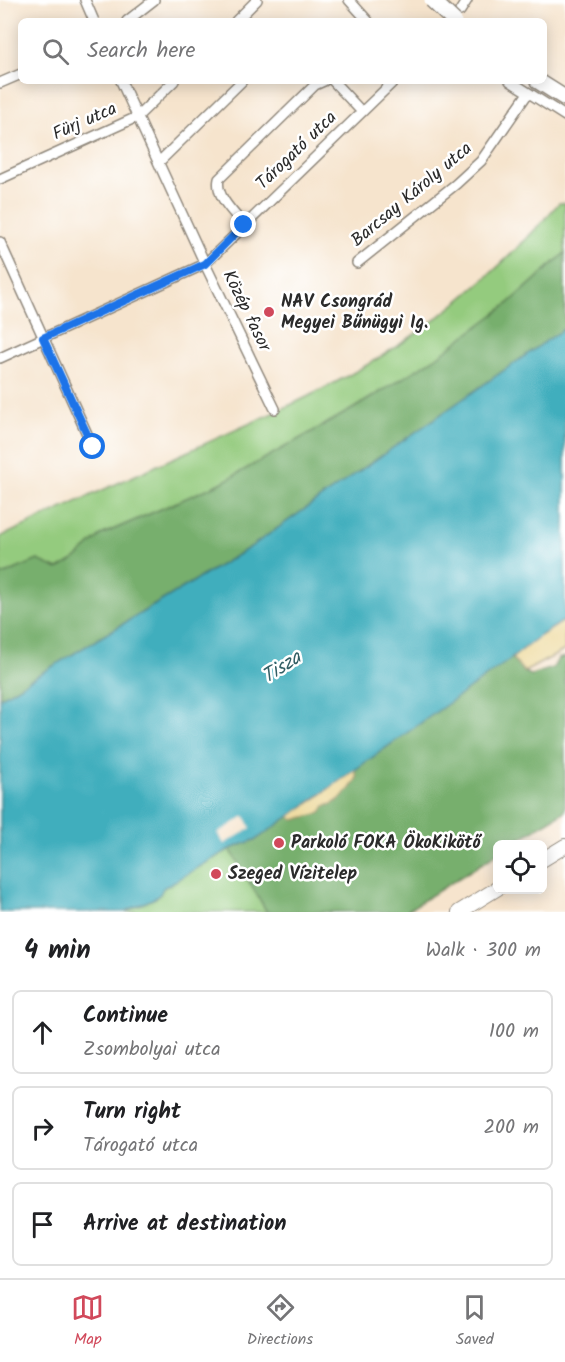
<!DOCTYPE html>
<meta charset="utf-8">
<style>
:root{--surface:#fff;--page:#f6f6f6;--text:#202124;--muted:#757577;--line:#e0e0e0;--accent:#d1495b}
body{margin:0;font-family:Kalam,sans-serif;background:var(--page);color:var(--text)}
.controls{position:absolute;right:18px;bottom:18px;display:grid;overflow:hidden;border-radius:9px;box-shadow:0 3px 15px #0003}
.controls button{width:54px;height:54px;display:grid;place-items:center;padding:0;border:0;border-bottom:2px solid var(--line);background:var(--surface);color:var(--text);font:30px sans-serif}
.stop{position:absolute;width:18px;height:18px;margin:-14px;border:4px solid #1a73e8;border-radius:50%;background:#fff}
.stop.end{background:#1a73e8;border-color:#fff;box-shadow:0 2px 6px #0008}
.list{margin:0;padding:0;list-style:none}
h2{display:flex;justify-content:space-between;align-items:center;height:78px;margin:0;padding:0 24px;font-size:26px}
h2 small{font-size:20px;font-weight:400;color:var(--muted)}
.list li{display:grid;grid-template-columns:39px 1fr auto;gap:18px;align-items:center;box-sizing:border-box;height:84px;margin:0 12px 12px;padding:0 12px;border:2px solid var(--line);border-radius:9px}
.list b{display:block;font-size:22px;white-space:nowrap}
.list p{margin:0;font-size:20px;white-space:nowrap;color:var(--muted)}
.list em{font-size:20px;font-style:normal;color:var(--muted)}
.icon{flex:none;width:33px;height:33px;fill:none;stroke:currentColor;stroke-width:2;stroke-linecap:round;stroke-linejoin:round}
.map{position:relative;flex:none;width:565px;height:912px;overflow:hidden}
.search{position:absolute;background:var(--surface);box-shadow:0 3px 15px #0003;left:18px;right:18px;top:18px;height:66px;display:flex;align-items:center;gap:15px;box-sizing:border-box;padding:0 21px;border-radius:9px;color:var(--muted);font-size:22px}
.sheet{height:366px;background:var(--surface)}
nav{display:flex;justify-content:space-around;align-items:center;box-sizing:border-box;height:84px;border-top:2px solid var(--line);background:var(--surface);font-size:16px;color:var(--muted)}
nav a{display:grid;justify-items:center;gap:3px}
nav .on{color:var(--accent)}
.map>svg:first-child{display:block}
.green{fill:#94cb7e;stroke:#607b54;stroke-width:1.5}
.forest{fill:#77af6d;stroke:#516d4c;stroke-width:1.5}
.sand{fill:#eeda9e;stroke:#8c8264;stroke-width:1.5}
.water{fill:#40aebd;stroke:#366c74;stroke-width:1.5}
.pier{fill:#f6e4cd}
.lines{fill:none;stroke-linecap:round;stroke-linejoin:round}
.minor-casing{stroke:#90887c;stroke-width:12}
.secondary-casing{stroke:#90887c;stroke-width:16}
.primary-casing{stroke:#90887c;stroke-width:18}
.minor{stroke:#fff;stroke-width:9}
.secondary{stroke:#fff;stroke-width:14}
.primary{stroke:#fff;stroke-width:15}
.primary-bridge-casing{stroke:#90887c;stroke-width:18;stroke-linecap:butt}
.primary-bridge{stroke:#fff;stroke-width:15}
.route{stroke:#1a73e8;stroke-width:8}
.poi-dot{fill:#d1495b;stroke:#fff;stroke-width:2}
.labels{text-anchor:middle;dominant-baseline:central;stroke-width:5;stroke-linejoin:round;paint-order:stroke}
.street-label{font-size:18px;fill:#2b2b2b;stroke:#fff}
.poi-label{font-size:18px;font-weight:bold;fill:#2b2b2b;stroke:#fff;text-anchor:start}
.water-label{font-size:20px;font-style:italic;fill:#335f65;stroke:#fff}
</style>
<div class="map">
<svg width="565" height="912" viewBox="0 0 565 912">
<rect width="100%" height="100%" fill="#fff"/>
<filter id="ink" filterUnits="userSpaceOnUse"><feTurbulence type="fractalNoise" baseFrequency=".0167" numOctaves="2"/><feDisplacementMap in="SourceGraphic" scale="12" xChannelSelector="R" yChannelSelector="G"/><feConvolveMatrix kernelMatrix="1 2 1 2 8 2 1 2 1" color-interpolation-filters="sRGB"/></filter>
<filter id="wash" filterUnits="userSpaceOnUse"><feTurbulence type="fractalNoise" baseFrequency=".008" numOctaves="4" result="noise"/><feDisplacementMap in="SourceGraphic" scale="24" xChannelSelector="R" yChannelSelector="G"/><feGaussianBlur stdDeviation="1.35" result="paint"/><feColorMatrix in="noise" values="0 0 0 0 0 0 0 0 0 0 0 0 0 0 0 0 0 1.4 0 .05"/><feComposite in="paint" operator="in"/></filter>
<g filter="url(#wash)">
<rect width="100%" height="100%" fill="#f6e4cd"/>
<!-- green -->
<path class="green" d="M559,203H565V253L508,304L434,359L356,407L221,483L101,535L75,559L58,570L38,560L0,576V537C67,506 135,475 202,445C264,417 328,390 385,354C450,313 509,261 559,203Z
M230,849L267,912H124L155,898L160,894L163,888Z"/>
<!-- forest -->
<path class="forest" d="M565,253V328L249,548L0,698V576L38,560L58,569L75,559L101,535L221,483L356,407L434,359L508,304Z
M565,657V811L512,844H498L497,854L405,912H267L230,849L257,839L335,784L512,658L524,672L531,675L553,668L558,659Z"/>
<!-- sand -->
<path class="sand" d="M565,620V650L524,672L512,658L537,638Z
M355,769L357,778C350,790 339,804 325,806L321,813L294,820L288,816L315,799Z"/>
<!-- water -->
<path class="water" d="M565,328V620L537,638L512,658L335,784L257,839L230,849L163,888L160,894L155,898L124,912H0V698L249,548Z"/>
<!-- pier -->
<path class="pier" d="M245,816L251,828L224,844L218,833Z"/>
</g>
<g filter="url(#ink)">
<g class="lines">
<!-- minor casing -->
<g class="minor-casing">
<path id="minor" d="M85,0L94,21
M349,0L368,21
M460,11L467,0
M127,21L154,0
M236,21L257,0
M121,81L205,264L275,409
M333,81L362,112
M510,81L565,116
M0,83L21,74
M159,162L242,81
M0,179L137,117L174,81
M244,225C234,213 215,196 219,179L315,85L324,81
M0,242L93,447
M357,263L456,184L481,161L528,93
M0,358L205,264L394,81"/>
</g>
<!-- secondary casing -->
<g class="secondary-casing">
<path id="secondary" d="M542,860L565,846
M459,912L498,888"/>
</g>
<!-- primary casing -->
<g class="primary-casing">
<path id="primary" d="M538,81L565,98"/>
</g>
<!-- minor -->
<use href="#minor" class="minor"/>
<!-- secondary -->
<use href="#secondary" class="secondary"/>
<!-- primary -->
<use href="#primary" class="primary"/>
<!-- primary-bridge casing -->
<g class="primary-bridge-casing">
<path id="primary-bridge" d="M432,0L454,21"/>
</g>
<!-- primary-bridge -->
<use href="#primary-bridge" class="primary-bridge"/>
</g>
</g>
<g class="lines" filter="url(#ink)">
<!-- route -->
<path class="route" d="M93,447L43,338L205,264L244,225"/>
</g>
<!-- markers -->
<g class="poi-dot">
<circle cx="269" cy="312" r="6"/>
<circle cx="279" cy="843" r="6"/>
<circle cx="216" cy="874" r="6"/>
</g>
<g class="labels">
<!-- street labels -->
<g class="street-label">
<text transform="translate(85 122) rotate(-24)">Fürj utca</text>
<text transform="translate(297 151) rotate(-44)">Tárogató utca</text>
<text transform="translate(412 195) rotate(-40)">Barcsay Károly utca</text>
<text transform="translate(246 311) rotate(64)">Közép fasor</text>
</g>
<!-- poi labels -->
<g class="poi-label">
<text x="281" y="302">NAV Csongrád<tspan x="281" dy="21">Megyei Bűnügyi Ig.</tspan></text>
<text x="291" y="843">Parkoló FOKA ÖkoKikötő</text>
<text x="228" y="874">Szeged Vízitelep</text>
</g>
<!-- water labels -->
<g class="water-label">
<text transform="translate(282 668) rotate(-33)">Tisza</text>
</g>
</g>
</svg>
<div class="controls">
<button><svg class="icon" aria-label="locate" viewBox="0 0 24 24"><circle cx="12" cy="12" r="6"/><path d="M12 2v4M12 18v4M2 12h4M18 12h4"/></svg></button>
</div>
<div class="stop" style="left:93px;top:447px"></div>
<div class="stop end" style="left:244px;top:225px"></div>
<div class="search"><svg class="icon" aria-label="search" viewBox="0 0 24 24"><circle cx="10" cy="10" r="6"/><path d="M15 15l6 6"/></svg>Search here</div>
</div>
<section class="sheet">
<h2>4 min<small>Walk · 300 m</small></h2>
<ul class="list">
<li><svg class="icon" aria-label="ahead" viewBox="0 0 24 24"><path d="M12 20V5M6 11l6-6 6 6"/></svg><div><b>Continue</b><p>Zsombolyai utca</p></div><em>100 m</em></li>
<li><svg class="icon" aria-label="right" viewBox="0 0 24 24"><path d="M7 20v-9h11M14 6l5 5-5 5"/></svg><div><b>Turn right</b><p>Tárogató utca</p></div><em>200 m</em></li>
<li><svg class="icon" aria-label="arrive" viewBox="0 0 24 24"><path d="M6 21V4h12l-3 4 3 4H6"/></svg><div><b>Arrive at destination</b></div></li>
</ul>
</section>
<nav>
<a class="on"><svg class="icon" aria-label="map" viewBox="0 0 24 24"><path d="M3 6l6-2 6 2 6-2v14l-6 2-6-2-6 2zM9 4v14M15 6v14"/></svg>Map</a>
<a><svg class="icon" aria-label="directions" viewBox="0 0 24 24"><path d="M12 3l9 9-9 9-9-9zM9 14v-3h6M13 9l2 2-2 2"/></svg>Directions</a>
<a><svg class="icon" aria-label="saved" viewBox="0 0 24 24"><path d="M7 4h10v16l-5-4-5 4z"/></svg>Saved</a>
</nav>
